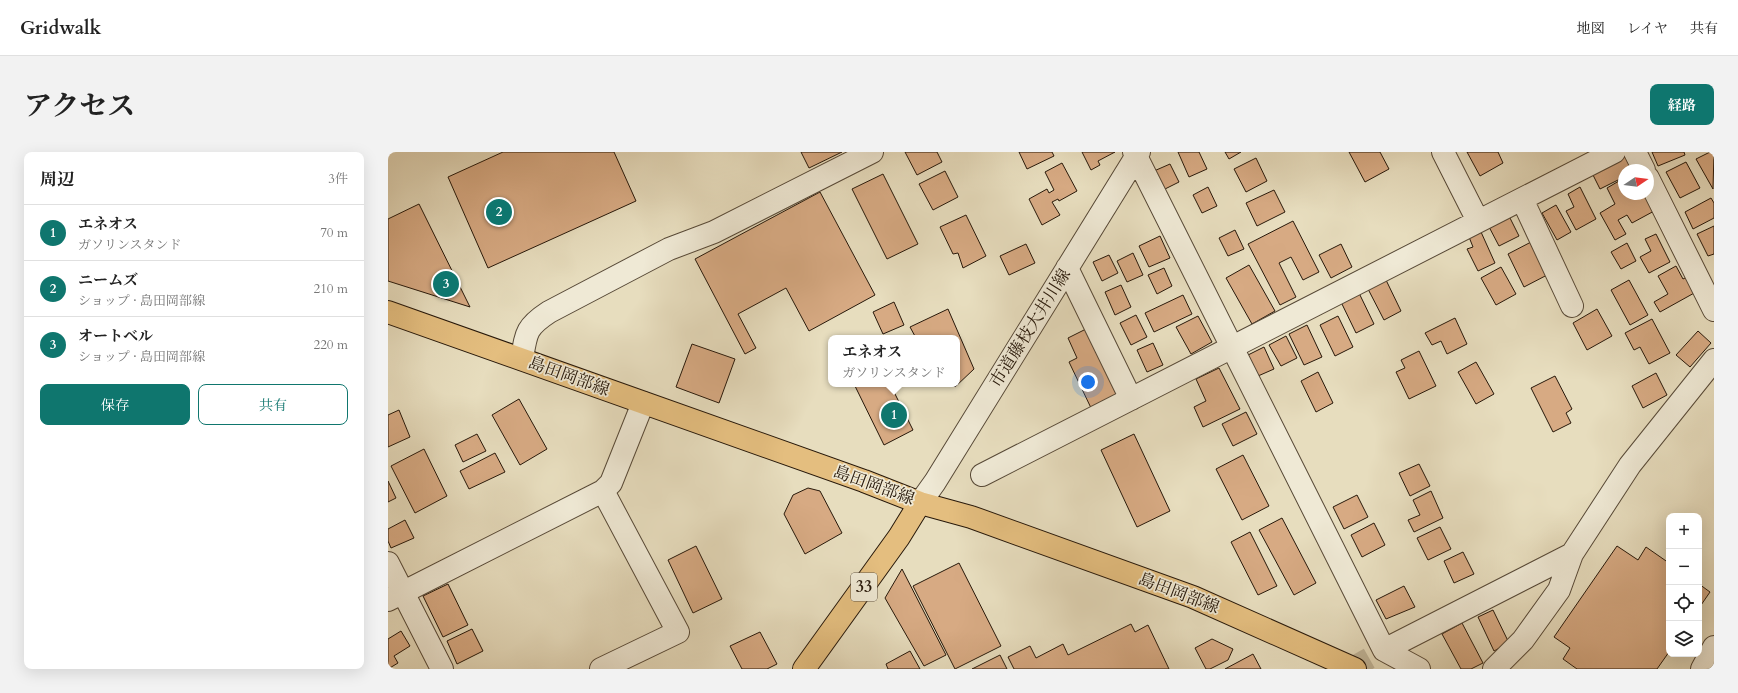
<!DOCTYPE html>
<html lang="ja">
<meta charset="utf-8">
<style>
:root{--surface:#fff;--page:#f2f2f2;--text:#222;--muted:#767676;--line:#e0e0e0;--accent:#0f766e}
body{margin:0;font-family:Cardo,"Noto Serif JP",serif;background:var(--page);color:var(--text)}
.controls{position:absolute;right:12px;bottom:12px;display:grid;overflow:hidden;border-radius:8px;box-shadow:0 4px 16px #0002}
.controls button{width:36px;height:36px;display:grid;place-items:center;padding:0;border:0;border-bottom:1px solid var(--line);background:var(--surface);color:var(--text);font:20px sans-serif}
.compass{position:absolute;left:1230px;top:12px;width:36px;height:36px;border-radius:50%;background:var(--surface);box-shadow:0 4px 16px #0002;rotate:77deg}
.you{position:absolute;left:700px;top:230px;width:14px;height:14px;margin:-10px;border:3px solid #fff;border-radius:50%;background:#1a73e8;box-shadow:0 0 0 6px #1a73e833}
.badge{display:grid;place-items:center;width:26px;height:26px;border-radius:50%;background:var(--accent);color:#fff;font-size:13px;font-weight:700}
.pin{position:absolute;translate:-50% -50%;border:2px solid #fff;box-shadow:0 1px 4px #0006}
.popup{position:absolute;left:440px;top:183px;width:132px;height:52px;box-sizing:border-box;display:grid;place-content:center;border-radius:8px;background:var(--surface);filter:drop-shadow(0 1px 3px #0005);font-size:13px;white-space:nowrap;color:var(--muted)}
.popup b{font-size:15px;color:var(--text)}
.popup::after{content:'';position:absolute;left:50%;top:100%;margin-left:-8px;border:8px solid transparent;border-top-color:var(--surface)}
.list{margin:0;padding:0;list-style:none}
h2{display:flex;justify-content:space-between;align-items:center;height:52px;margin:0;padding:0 16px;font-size:17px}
h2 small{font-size:13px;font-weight:400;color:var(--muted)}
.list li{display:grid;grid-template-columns:26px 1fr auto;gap:12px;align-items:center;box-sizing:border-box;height:56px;padding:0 16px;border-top:1px solid var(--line)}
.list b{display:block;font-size:15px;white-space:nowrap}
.list p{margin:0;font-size:13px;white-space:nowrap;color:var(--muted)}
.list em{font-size:13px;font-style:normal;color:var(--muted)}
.actions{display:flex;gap:8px;padding:12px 16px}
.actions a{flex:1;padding:9px 0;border:1px solid var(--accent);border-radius:8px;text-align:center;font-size:14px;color:var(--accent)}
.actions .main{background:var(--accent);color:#fff}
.icon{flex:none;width:22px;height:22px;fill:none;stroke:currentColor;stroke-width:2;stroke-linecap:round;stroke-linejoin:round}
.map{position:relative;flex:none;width:1326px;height:517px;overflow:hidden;border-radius:8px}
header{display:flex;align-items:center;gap:24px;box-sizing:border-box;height:56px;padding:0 20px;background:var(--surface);border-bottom:1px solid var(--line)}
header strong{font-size:19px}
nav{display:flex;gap:22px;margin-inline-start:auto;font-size:14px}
.intro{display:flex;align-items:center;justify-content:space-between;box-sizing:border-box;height:96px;padding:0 24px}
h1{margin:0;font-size:28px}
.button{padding:10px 18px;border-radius:8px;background:var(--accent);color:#fff;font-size:14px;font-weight:700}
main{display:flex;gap:24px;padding:0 24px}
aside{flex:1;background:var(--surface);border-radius:8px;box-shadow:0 4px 16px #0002}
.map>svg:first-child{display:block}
.building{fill:#d7aa83;stroke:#27180a}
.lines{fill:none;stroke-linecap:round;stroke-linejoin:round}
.minor-tunnel{stroke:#c1b69a;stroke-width:22;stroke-dasharray:22 11;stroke-linecap:butt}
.minor-casing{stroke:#574937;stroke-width:24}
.major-casing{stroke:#27180a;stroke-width:24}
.minor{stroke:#efe9d5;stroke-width:22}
.major{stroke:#e4be7f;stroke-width:22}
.labels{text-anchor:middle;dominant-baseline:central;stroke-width:3.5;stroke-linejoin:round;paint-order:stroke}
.shield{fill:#efe9d5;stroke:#635747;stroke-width:1}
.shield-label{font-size:16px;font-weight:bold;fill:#27180a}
.street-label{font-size:17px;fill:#27180a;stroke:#efe9d5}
</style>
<header>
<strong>Gridwalk</strong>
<nav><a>地図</a><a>レイヤ</a><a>共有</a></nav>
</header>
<div class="intro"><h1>アクセス</h1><a class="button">経路</a></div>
<main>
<aside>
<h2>周辺<small>3件</small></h2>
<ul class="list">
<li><span class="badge">1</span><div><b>エネオス</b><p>ガソリンスタンド</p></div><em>70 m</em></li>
<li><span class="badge">2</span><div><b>ニームズ</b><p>ショップ · 島田岡部線</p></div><em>210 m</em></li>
<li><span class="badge">3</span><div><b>オートベル</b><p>ショップ · 島田岡部線</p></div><em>220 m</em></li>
</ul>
<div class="actions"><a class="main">保存</a><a>共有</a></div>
</aside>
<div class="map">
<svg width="1326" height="517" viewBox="0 0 1326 517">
<rect width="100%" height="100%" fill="#e7ddbe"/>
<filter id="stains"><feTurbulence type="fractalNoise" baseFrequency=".005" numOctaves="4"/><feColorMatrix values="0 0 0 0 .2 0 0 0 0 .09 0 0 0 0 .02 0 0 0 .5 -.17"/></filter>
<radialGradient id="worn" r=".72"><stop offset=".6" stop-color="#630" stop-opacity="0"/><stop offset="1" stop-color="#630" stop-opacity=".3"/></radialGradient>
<!-- building -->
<path class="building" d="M115,0H226L248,49L100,116L60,25Z
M413,0H454L421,16Z
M517,0H549L554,10L529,23Z
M631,0H664L666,4L639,17Z
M694,0H727L710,9L712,13L703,18Z
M790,0H811L819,17L801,25Z
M837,0H853L841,7Z
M961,0H992L1001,17L977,30Z
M1079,0H1110L1115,11L1092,24Z
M1264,0H1296L1297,3L1270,14Z
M1322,0H1326L1325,37L1308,7Z
M1239,4L1246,18H1236V25L1212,37L1204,21Z
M868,6L879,29L858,40L846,17Z
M1298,10L1312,36L1292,46L1278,20Z
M674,11L689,39L671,49L670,47L664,50L672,63L654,73L641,47L659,37L661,41L666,38L657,20Z
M782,12L791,30L775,38L766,19Z
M557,19L570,45L545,58L531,32Z
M495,22L530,92L499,107L464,37Z
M1236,26V42H1259L1268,58L1244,71L1239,63L1230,68L1238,82L1227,88L1212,61L1227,52L1219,36Z
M820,35L829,54L814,61L805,43Z
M1192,35L1208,67L1188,78L1178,59L1186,55L1180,42Z
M886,38L897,60L869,74L858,51Z
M432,40L487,143L421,179L398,136L350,162L368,196L357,202L307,107Z
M1323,46L1326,51V66L1305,77L1297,60Z
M31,52L82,155L0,129V67Z
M1168,53L1183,80L1169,88L1154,61Z
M1119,60L1131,84L1111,94L1099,71Z
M578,63L598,104L575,116L570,101L565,102L552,75Z
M905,69L931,120L915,128L903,105L891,111L908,145L892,153L860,92Z
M1326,74V102L1320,104L1309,82Z
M847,78L856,97L840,104L831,86Z
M1093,80L1107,111L1090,119L1079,97L1085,95L1081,85Z
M1268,82L1282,110L1261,121L1252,105L1263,99L1257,87Z
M772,84L782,106L761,115L751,94Z
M1145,89L1161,122L1136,135L1120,102Z
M1239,91L1248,109L1233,117L1223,100Z
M638,92L647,111L621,123L612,104Z
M953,92L964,115L943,126L931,103Z
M745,101L755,123L739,130L729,109Z
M721,103L730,121L714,129L705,110Z
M861,113L887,159L864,172L838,126Z
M1288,114L1295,127L1299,125L1308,140L1272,160L1266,150L1280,142L1270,124Z
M1113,115L1128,142L1108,153L1093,126Z
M776,116L784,134L769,142L760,123Z
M998,128L1013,159L996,168L980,137Z
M1241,128L1260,163L1242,173L1223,138Z
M733,133L743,155L727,163L717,140Z
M971,141L986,172L968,181L953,150Z
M795,143L804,162L766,180L757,161Z
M506,150L516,173L495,182L485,160Z
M560,157L586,217L567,235L564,232H569V186H528L522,175Z
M1209,157L1224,184L1199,198L1185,171Z
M748,163L759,185L743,193L732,171Z
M810,164L824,190L803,202L788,175Z
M950,164L965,195L947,204L932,173Z
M1067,166L1079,192L1059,202L1053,189L1044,193L1037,181Z
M1264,167L1282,201L1261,212L1252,195L1246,198L1237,181Z
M919,173L934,205L916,213L901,182Z
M702,175L735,243L704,258L681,210L689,206L680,186Z
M1310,179L1323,191L1302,215L1288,203Z
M898,184L909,206L893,214L881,193Z
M765,191L775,213L759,220L749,198Z
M304,192L347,207L331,251L288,235Z
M876,195L886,217L870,224L858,204Z
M1031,199L1048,234L1021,247L1008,220L1017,216L1013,208Z
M1088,210L1106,242L1088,252L1070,220Z
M831,216L852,257L815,275L806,255L818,249L808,227Z
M930,220L945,251L928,260L913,229Z
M1268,221L1279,243L1255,256L1244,234Z
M1167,224L1184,257L1178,261L1183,271L1165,280L1143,236Z
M466,232H502L525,278L496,293Z
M131,247L159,297L132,313L104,263Z
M11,258L22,285L0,295V263Z
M858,260L869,282L845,294L834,272Z
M89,282L98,299L75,310L67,293Z
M746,282L782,359L749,375L713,298Z
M36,297L59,344L27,361L3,314Z
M107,301L117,320L81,337L72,319Z
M855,303L881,354L854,368L828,317Z
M1031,312L1042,334L1022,344L1011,321Z
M0,329L8,346L0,350Z
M420,336L432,339L454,381L417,402L396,362L405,343Z
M1043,339L1055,366L1026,380L1020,368L1032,363L1025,348Z
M969,343L980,365L956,377L945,355Z
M894,366L928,431L906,443L871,378Z
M17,368L26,386L3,396L0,389V377Z
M986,371L997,393L974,405L963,383Z
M1052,375L1063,397L1040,408L1029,386Z
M862,380L889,434L870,443L843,390Z
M308,394L334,447L305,461L280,408Z
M1229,394L1250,408L1258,395L1281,411V500L1269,517H1189L1175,507L1182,496L1166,485Z
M1075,400L1086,422L1066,431L1056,409Z
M571,411L613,494L567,517L525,434Z
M514,417L558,503L536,514L497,446Z
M60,432L80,473L55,485L35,444Z
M1311,432L1322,440L1311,456Z
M1016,434L1027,455L998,467L988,448Z
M1105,458L1121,491L1106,499L1090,465Z
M1074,471L1095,511L1083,517H1073L1054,482Z
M743,472L747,480L760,473L781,517H626L620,505L642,494L648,506L675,492L680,503Z
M84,477L95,499L69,512L59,489Z
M13,479L22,494L6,504L10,511L0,517V487Z
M372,480L389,512L379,517H354L342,494Z
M824,487L845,497L840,508L822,517H818L807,496Z
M522,499L532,517H500L498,512Z
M865,502L873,517H837Z
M612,503L619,517H584Z"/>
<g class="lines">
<!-- minor-tunnel -->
<path class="minor-tunnel" d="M962,517L996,498"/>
<!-- minor casing -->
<g class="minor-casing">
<path id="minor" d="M746,0L996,498L1031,517
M1055,0L1090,69
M1247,0L1256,18
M1260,26L1326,158
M1134,47L1184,154
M679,116L743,247
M134,207C138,181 138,175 161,160L281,97L326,80L484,0
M594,323L1226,0
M532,351L547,330L751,0
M0,411L54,517
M0,448L215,339L223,331L255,251
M996,498L1184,402L1242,313L1326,208
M213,517L290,480L215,339
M1106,517L1135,488L1171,438L1184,402
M1314,517L1326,495"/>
</g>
<!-- major casing -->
<g class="major-casing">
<path id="major" d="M0,160L476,329L532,351L583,365L805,445L967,517
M416,517L511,385L532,351"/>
</g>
<!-- minor -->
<use href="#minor" class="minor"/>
<!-- major -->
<use href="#major" class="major"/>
</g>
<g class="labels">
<!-- shield labels -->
<rect class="shield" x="463" y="421" width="26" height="28" rx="3"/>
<g class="shield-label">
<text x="476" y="435">33</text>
</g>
<!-- street labels -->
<g class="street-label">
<text transform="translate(642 176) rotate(-58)">市道藤枝大井川線</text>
<text transform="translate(181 224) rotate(20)">島田岡部線</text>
<text transform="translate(486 333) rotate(20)">島田岡部線</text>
<text transform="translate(791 441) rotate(21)">島田岡部線</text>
</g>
</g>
<rect width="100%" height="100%" filter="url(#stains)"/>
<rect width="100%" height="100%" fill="url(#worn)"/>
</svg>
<div class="controls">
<button>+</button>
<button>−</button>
<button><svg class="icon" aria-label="locate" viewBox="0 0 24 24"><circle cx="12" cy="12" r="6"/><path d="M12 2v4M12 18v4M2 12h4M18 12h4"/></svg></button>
<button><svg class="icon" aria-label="layers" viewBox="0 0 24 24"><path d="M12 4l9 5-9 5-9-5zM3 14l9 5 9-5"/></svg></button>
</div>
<svg class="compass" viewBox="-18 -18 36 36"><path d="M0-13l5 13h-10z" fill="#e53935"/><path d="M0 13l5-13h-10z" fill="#767676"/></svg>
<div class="you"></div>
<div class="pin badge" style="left:506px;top:263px">1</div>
<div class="popup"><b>エネオス</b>ガソリンスタンド</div>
<div class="pin badge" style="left:111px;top:60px">2</div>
<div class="pin badge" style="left:58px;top:132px">3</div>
</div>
</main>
